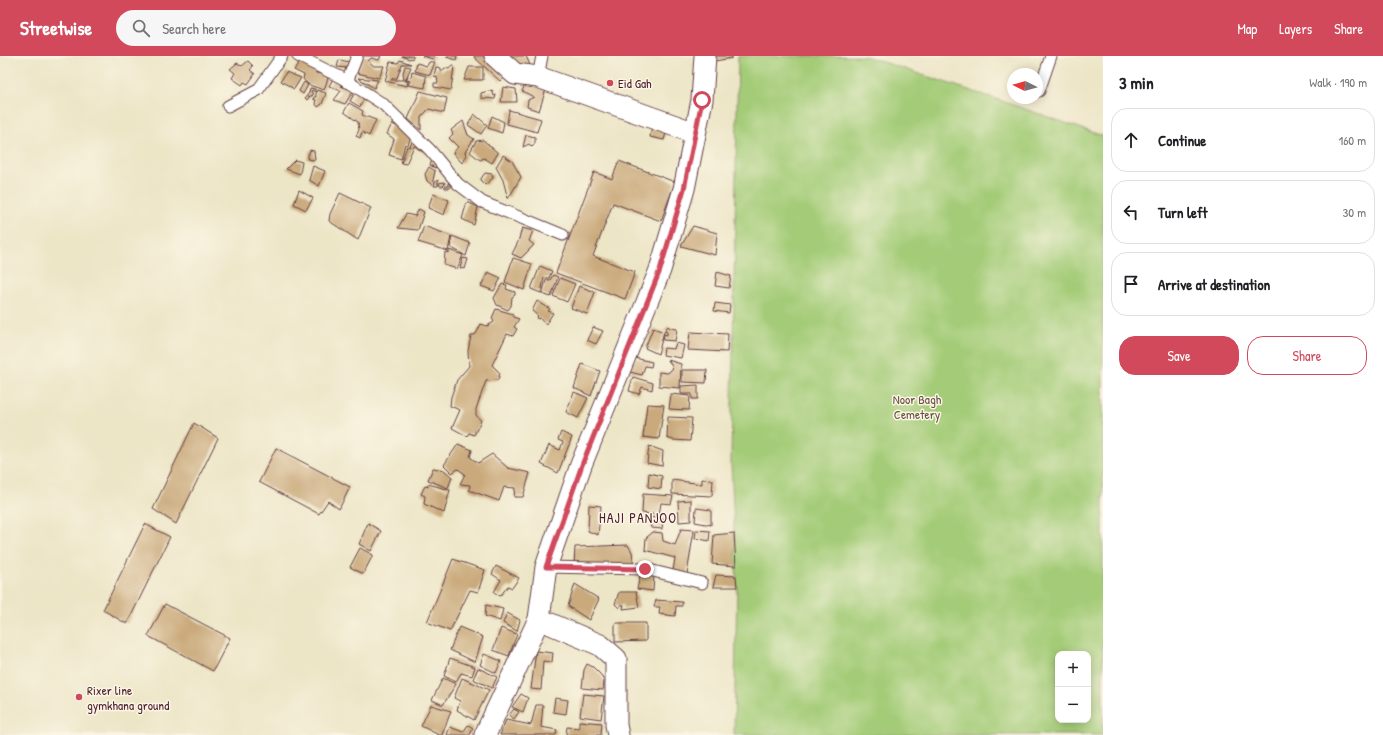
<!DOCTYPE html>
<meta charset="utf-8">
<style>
:root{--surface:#fff;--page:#f6f6f6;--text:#202124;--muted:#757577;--line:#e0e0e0;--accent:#d1495b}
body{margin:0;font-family:"Patrick Hand",sans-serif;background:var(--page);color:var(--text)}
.controls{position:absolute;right:12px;bottom:12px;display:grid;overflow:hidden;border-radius:8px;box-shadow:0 2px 10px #0003}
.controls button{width:36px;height:36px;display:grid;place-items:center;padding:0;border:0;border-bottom:1px solid var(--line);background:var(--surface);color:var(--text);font:20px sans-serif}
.compass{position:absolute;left:1007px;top:12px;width:36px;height:36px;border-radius:50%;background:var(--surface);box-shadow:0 2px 10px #0003;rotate:275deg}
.stop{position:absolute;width:12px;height:12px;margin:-9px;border:3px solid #d1495b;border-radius:50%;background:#fff}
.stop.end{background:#d1495b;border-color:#fff;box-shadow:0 1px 4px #0008}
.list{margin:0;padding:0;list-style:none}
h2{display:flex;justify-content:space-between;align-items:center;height:52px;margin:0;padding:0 16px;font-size:17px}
h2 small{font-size:13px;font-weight:400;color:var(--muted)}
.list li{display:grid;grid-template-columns:26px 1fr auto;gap:12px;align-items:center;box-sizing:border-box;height:64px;margin:0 8px 8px;padding:0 8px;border:1px solid var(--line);border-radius:16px}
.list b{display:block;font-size:15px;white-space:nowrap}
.list em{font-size:13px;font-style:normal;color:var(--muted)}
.actions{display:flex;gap:8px;padding:12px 16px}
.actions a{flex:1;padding:9px 0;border:1px solid var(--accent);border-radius:16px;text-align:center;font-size:14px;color:var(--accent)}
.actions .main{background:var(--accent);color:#fff}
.icon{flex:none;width:22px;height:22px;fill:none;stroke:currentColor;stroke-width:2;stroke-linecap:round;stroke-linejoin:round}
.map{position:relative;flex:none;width:1103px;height:679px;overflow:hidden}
header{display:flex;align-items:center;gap:24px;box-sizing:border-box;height:56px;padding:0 20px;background:var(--accent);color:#fff}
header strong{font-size:19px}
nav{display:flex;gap:22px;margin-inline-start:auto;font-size:14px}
.search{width:280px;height:36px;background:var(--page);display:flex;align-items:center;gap:10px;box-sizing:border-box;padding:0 14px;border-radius:22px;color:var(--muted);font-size:15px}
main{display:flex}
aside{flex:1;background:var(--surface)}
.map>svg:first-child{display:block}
.green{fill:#a4cc78;stroke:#777652;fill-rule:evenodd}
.building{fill:#caaa7d}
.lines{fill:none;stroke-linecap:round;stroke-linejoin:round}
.lane-casing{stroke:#623d42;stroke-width:13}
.street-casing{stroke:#623d42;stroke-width:23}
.lane{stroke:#fff;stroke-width:11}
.street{stroke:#fff;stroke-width:21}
.route{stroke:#d1495b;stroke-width:5}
.poi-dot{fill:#d1495b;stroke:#fcf5e5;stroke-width:1.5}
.labels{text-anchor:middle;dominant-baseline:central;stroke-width:3;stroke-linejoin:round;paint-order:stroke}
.poi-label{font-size:13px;fill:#4a1f2b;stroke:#fcf5e5;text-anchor:start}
.park-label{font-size:13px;fill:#655342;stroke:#fcf5e5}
.neighbourhood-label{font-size:14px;letter-spacing:1px;fill:#4a1f2b;stroke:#fcf5e5}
</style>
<header>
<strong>Streetwise</strong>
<div class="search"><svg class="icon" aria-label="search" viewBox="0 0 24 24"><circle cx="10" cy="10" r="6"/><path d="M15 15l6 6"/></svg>Search here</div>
<nav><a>Map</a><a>Layers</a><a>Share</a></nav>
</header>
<main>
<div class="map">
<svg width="1103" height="679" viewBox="0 0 1103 679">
<rect width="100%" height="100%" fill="#fcf5e5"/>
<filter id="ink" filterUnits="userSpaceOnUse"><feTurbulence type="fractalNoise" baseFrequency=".025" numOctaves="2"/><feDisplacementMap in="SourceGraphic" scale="8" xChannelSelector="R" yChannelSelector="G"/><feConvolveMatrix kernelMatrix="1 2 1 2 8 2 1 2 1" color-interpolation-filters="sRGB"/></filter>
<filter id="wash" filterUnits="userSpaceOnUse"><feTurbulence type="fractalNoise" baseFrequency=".012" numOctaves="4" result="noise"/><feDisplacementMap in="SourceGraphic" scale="16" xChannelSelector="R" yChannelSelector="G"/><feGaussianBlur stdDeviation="0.9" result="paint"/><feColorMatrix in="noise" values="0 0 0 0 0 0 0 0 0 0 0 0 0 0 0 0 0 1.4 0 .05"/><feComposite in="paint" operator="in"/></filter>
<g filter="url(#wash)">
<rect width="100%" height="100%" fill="#ece5c6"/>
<!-- green -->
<path class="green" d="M738,0H865L999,44L1103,80V679H734L737,531L731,407ZM1058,598H1088V664H1058Z"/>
<g id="blocks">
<!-- building -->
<path class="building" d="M363,0H381L379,4L371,2L368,5L374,10H384L379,22L357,17Z
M402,0H413V2L409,3Z
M422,0H435L433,3Z
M447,0H457L456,4L446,1Z
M474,0H489L510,17L500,25L474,1Z
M502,0H526L534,18Z
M715,0H732V2L715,5Z
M339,4L350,6L348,12L337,11Z
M400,4L411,8H402L397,22H393L391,24H404L403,17L405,10L411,11L405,25H408L407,30L385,25L390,6L398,7Z
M248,5L253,10L250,14L255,18L248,28L244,26L242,29L232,22L235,17L230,13L237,7L242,10Z
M300,6L315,14L316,17L329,19L324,34L309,29L303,23L304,19L294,14Z
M429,6H435L430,19L415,15L417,7L427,10Z
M452,10H454L451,34L434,31V27H438L437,21L434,20L436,11L441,12V15L443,14L445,12L449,13Z
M469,11H483V24H464Z
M286,16L301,22L294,33L281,25Z
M412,16L426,20L425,32L408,29L410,25L406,24L408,20L411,21Z
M334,21L343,25L341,30L353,35L345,48L334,44L341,35L329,30Z
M358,22L378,24L374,32Z
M304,26L308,29L303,38L299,35Z
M526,27H548L539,55L527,51L528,44L534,41L522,35Z
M359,29L380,42L375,50L364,42L360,51L350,45Z
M503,31L516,33L517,46H501Z
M310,32L315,33V36L312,34L311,36L313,38L312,40H310L307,44L305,42L309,37Z
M317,34L326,37L322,48L318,51L315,47L316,44L313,43L314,41H316V38Z
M492,34L494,40L496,39L495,43L481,42V37Z
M420,35L447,42L444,57L429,53L421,61V74L408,63Z
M349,47L363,55L362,59L376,64L369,80L362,76L360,82L356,80L359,74L358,66L344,56Z
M509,54L541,63L537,76L507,68Z
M474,58L487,69L481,78L468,69Z
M492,60L504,66L502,77L488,72Z
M463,65L468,79L474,83L465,96L466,99L462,107L453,97L458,91L449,82L453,78L451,74Z
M392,68L412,77L408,89L405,88L401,103L389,99L394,83L387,78Z
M652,70L667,73L664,84L650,81Z
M526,79L535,81V88L532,91L529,88L523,91Z
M413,83L429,100L414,90L406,108L401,107L407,90L410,91Z
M483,84L498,97L492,107L484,102L480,104L470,96L476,85Z
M310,94L314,95L315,104L307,103Z
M503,99L512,105L521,121L508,143L503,124L496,111Z
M295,104L302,106L300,118L286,113Z
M432,104L438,109L435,112L430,109Z
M619,105L675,126L661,165L613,147L593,200L635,216L625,243L556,217L594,116L612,123Z
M313,110L325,115L319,130L309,124Z
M429,111L435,115L432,129L427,125L425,118Z
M485,117L492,118L493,122L485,129L480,124Z
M438,124V130H434L435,126Z
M444,126L445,128L443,130H440L439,127Z
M448,127H450V132H445V130H448Z
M299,134L313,142L306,154L294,148Z
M340,137L371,152L358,184L329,165L330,158Z
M433,138L449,144L444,159L428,152Z
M467,146L478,151L474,169L462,163Z
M419,153L424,156L418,174L398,172L406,158L415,160Z
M424,170L451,180L448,195L418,186Z
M693,170L717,177L715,199L681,190Z
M522,172L533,175L529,185L534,189L521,202L512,198L518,186Z
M452,180L470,187L466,200L450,191Z
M449,194L463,199L457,213L444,209L445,196L449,197Z
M463,202L468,203L465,213L460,212Z
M513,202L532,208L524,234L505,226Z
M540,210L552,215L549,222H544L541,237L531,233Z
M488,216L501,222L494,235L481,230Z
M717,216L731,220L729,232L715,230Z
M553,219L558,221L551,241L542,238L546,224H550Z
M560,222L575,228L567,246L553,240Z
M502,228L507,229L506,233L515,236V239L512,241L511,250L508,254L497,249L494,242Z
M579,230L595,236L587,258L571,252Z
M537,245L550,253L548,255L553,257L546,268L542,265L540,262L538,263L537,261L538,260L532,255Z
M715,247L730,249L729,257L714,255Z
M496,253L513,258V261L519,263L514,271L517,273L513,280L507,278L492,309L500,317L498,324L486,325L476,353V359L481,365L474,379L469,377L467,380L452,372L460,354L450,350L451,341L457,324L469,310L468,295L471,280L476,278L481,268L487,270L494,266L492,262Z
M668,270L670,272L677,273L675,285L663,284L664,278L667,279V276L664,275Z
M593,271L603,275L596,288L587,284Z
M653,272L664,276L658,298L645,292Z
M690,276L728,278L727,296L688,294Z
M676,287L684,289L681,302L663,299L664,292L674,293Z
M635,302L652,306L651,311L645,310L642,319L630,316Z
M668,304L681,308L680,332L659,330V316L668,317L673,312Z
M582,308L600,315L591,340L574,332Z
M682,314H707L706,327L682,326Z
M633,321L653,327L652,334L642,331L639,338L629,335Z
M698,329V343H692V338H681V330Z
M574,336L588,342L578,362L566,356Z
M671,338L690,340L689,354L669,353Z
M647,348L664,349L659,383L643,381Z
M668,361L692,362L690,385L673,384L667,382Z
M194,367L218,382L176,468L153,453Z
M561,376L572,381L558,417L541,408L549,389L560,394L563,386L558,384Z
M458,388L472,394L470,401L478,407L492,398L508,412L530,417L523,441H514L515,432L504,431L499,445L469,434L470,429L460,428L465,418L458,413L452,417L444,409Z
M649,390L663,395L662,410L647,407Z
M276,392L350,431L339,453L328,445L319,458L259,426Z
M433,412L444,414L452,421L448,432L428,424Z
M649,417L662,420L661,433L648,431Z
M702,423L713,424L712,440L672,438V424L702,428Z
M428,428L450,434L444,457L424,448L425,440L421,438L425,430L428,431Z
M643,438L673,440L671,448L661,447L659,459L642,457Z
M691,444V465L679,466L678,445Z
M589,449L601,450L598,479L588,475Z
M696,452L711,454V469L695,466Z
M649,461L663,463L662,473L651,472Z
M368,467L381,475L371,495L359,488Z
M145,468L170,481L127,568L103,554Z
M681,473L694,474L687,518L673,515L675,502L645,494L646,482L653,476L662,477L663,485L675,489Z
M696,474L710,475L709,485L695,482Z
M734,477L736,510L712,508L714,479Z
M628,489L632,496L634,510L621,507L611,511L574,510L575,491Z
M360,492L373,499L363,518L350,511Z
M453,503L485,514L478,536L470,534L450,575L427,566Z
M496,510L519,522L512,532L508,530L500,540L494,536L501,524L492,518Z
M641,516L654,519L653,535L637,533Z
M716,519L736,520L737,531H713Z
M575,528L599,543L589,564L568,550Z
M619,536H636L639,551L623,553L624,549H621L619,552L615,548Z
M656,544L682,546V550H676L675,560L659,558L660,551H654Z
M165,548L230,582L213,615L148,580Z
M486,549L503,553L500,565L485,560Z
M507,557L520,564L517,575L503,567Z
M615,567H646V585L615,586Z
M459,571L483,581L475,606L450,594Z
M501,572L517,578L509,600L493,594Z
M536,595L553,597L552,606L543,605L541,634L531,633Z
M484,598L501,605L496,617L480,609Z
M450,602L475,611L472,620L461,617L456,626L444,620Z
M587,608L593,611L600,618L604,625L603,634L582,632L584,614Z
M478,612L497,621L492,632L473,623Z
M443,622L456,628L443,649L432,644Z
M462,622L489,634L474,664L457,654L460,645L454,642Z
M521,638L528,642L523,656L512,651Z
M583,638L604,640L601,663L580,660Z
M555,642L568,644L566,658L553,656Z
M431,649L451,655L442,679H439L421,670Z
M536,649H543L541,671L557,674L556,679H500L506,664L531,669Z
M514,653L519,656L514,663L509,659Z
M579,665L602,667L601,679H566L567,671L579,672Z
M468,669L473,672L470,679H447L450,671L463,676Z"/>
</g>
</g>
<g filter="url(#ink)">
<use href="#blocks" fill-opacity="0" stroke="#623d42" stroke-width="1"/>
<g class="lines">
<!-- lane casing -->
<g class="lane-casing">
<path id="lane" d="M298,0L342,22L383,48L430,94L458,128L482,146L563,179
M538,21L542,0
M347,26L357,0
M1039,35L1051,0
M228,50L258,34L282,0
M546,511L645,513L702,527"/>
</g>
<!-- street casing -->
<g class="street-casing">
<path id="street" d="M495,0L515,18L538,21L695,77
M539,563L600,589L616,603V669L618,679
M485,679L539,563L546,511L581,409L660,214L684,133L702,44L705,0"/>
</g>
<!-- lane -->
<use href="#lane" class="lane"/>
<!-- street -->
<use href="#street" class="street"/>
</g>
</g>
<g class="lines" filter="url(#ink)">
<!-- route -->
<path class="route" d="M645,513L546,511L582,409L660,214L684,133L702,44"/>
</g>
<!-- markers -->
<g class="poi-dot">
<circle cx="610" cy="27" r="4"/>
<circle cx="79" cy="641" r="4"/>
</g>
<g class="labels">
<!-- poi labels -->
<g class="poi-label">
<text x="618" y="27">Eid Gah</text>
<text x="87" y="634">Rixer line<tspan x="87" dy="15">gymkhana ground</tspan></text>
</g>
<!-- park labels -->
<g class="park-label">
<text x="917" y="343">Noor Bagh<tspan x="917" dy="15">Cemetery</tspan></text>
</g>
<!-- neighbourhood labels -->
<g class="neighbourhood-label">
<text x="638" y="461">HAJI PANJOO</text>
</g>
</g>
</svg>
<div class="controls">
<button>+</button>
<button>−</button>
</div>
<svg class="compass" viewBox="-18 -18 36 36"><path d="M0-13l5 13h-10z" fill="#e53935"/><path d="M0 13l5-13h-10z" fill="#757577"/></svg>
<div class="stop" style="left:702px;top:44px"></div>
<div class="stop end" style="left:645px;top:513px"></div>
</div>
<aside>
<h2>3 min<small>Walk · 190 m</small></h2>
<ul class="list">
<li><svg class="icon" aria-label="ahead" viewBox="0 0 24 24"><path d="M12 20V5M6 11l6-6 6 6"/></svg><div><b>Continue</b></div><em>160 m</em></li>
<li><svg class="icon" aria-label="left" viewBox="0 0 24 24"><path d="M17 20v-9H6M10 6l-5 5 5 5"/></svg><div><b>Turn left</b></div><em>30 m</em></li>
<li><svg class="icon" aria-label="arrive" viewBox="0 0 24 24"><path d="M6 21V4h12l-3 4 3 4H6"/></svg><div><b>Arrive at destination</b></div></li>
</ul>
<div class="actions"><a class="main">Save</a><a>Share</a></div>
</aside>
</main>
